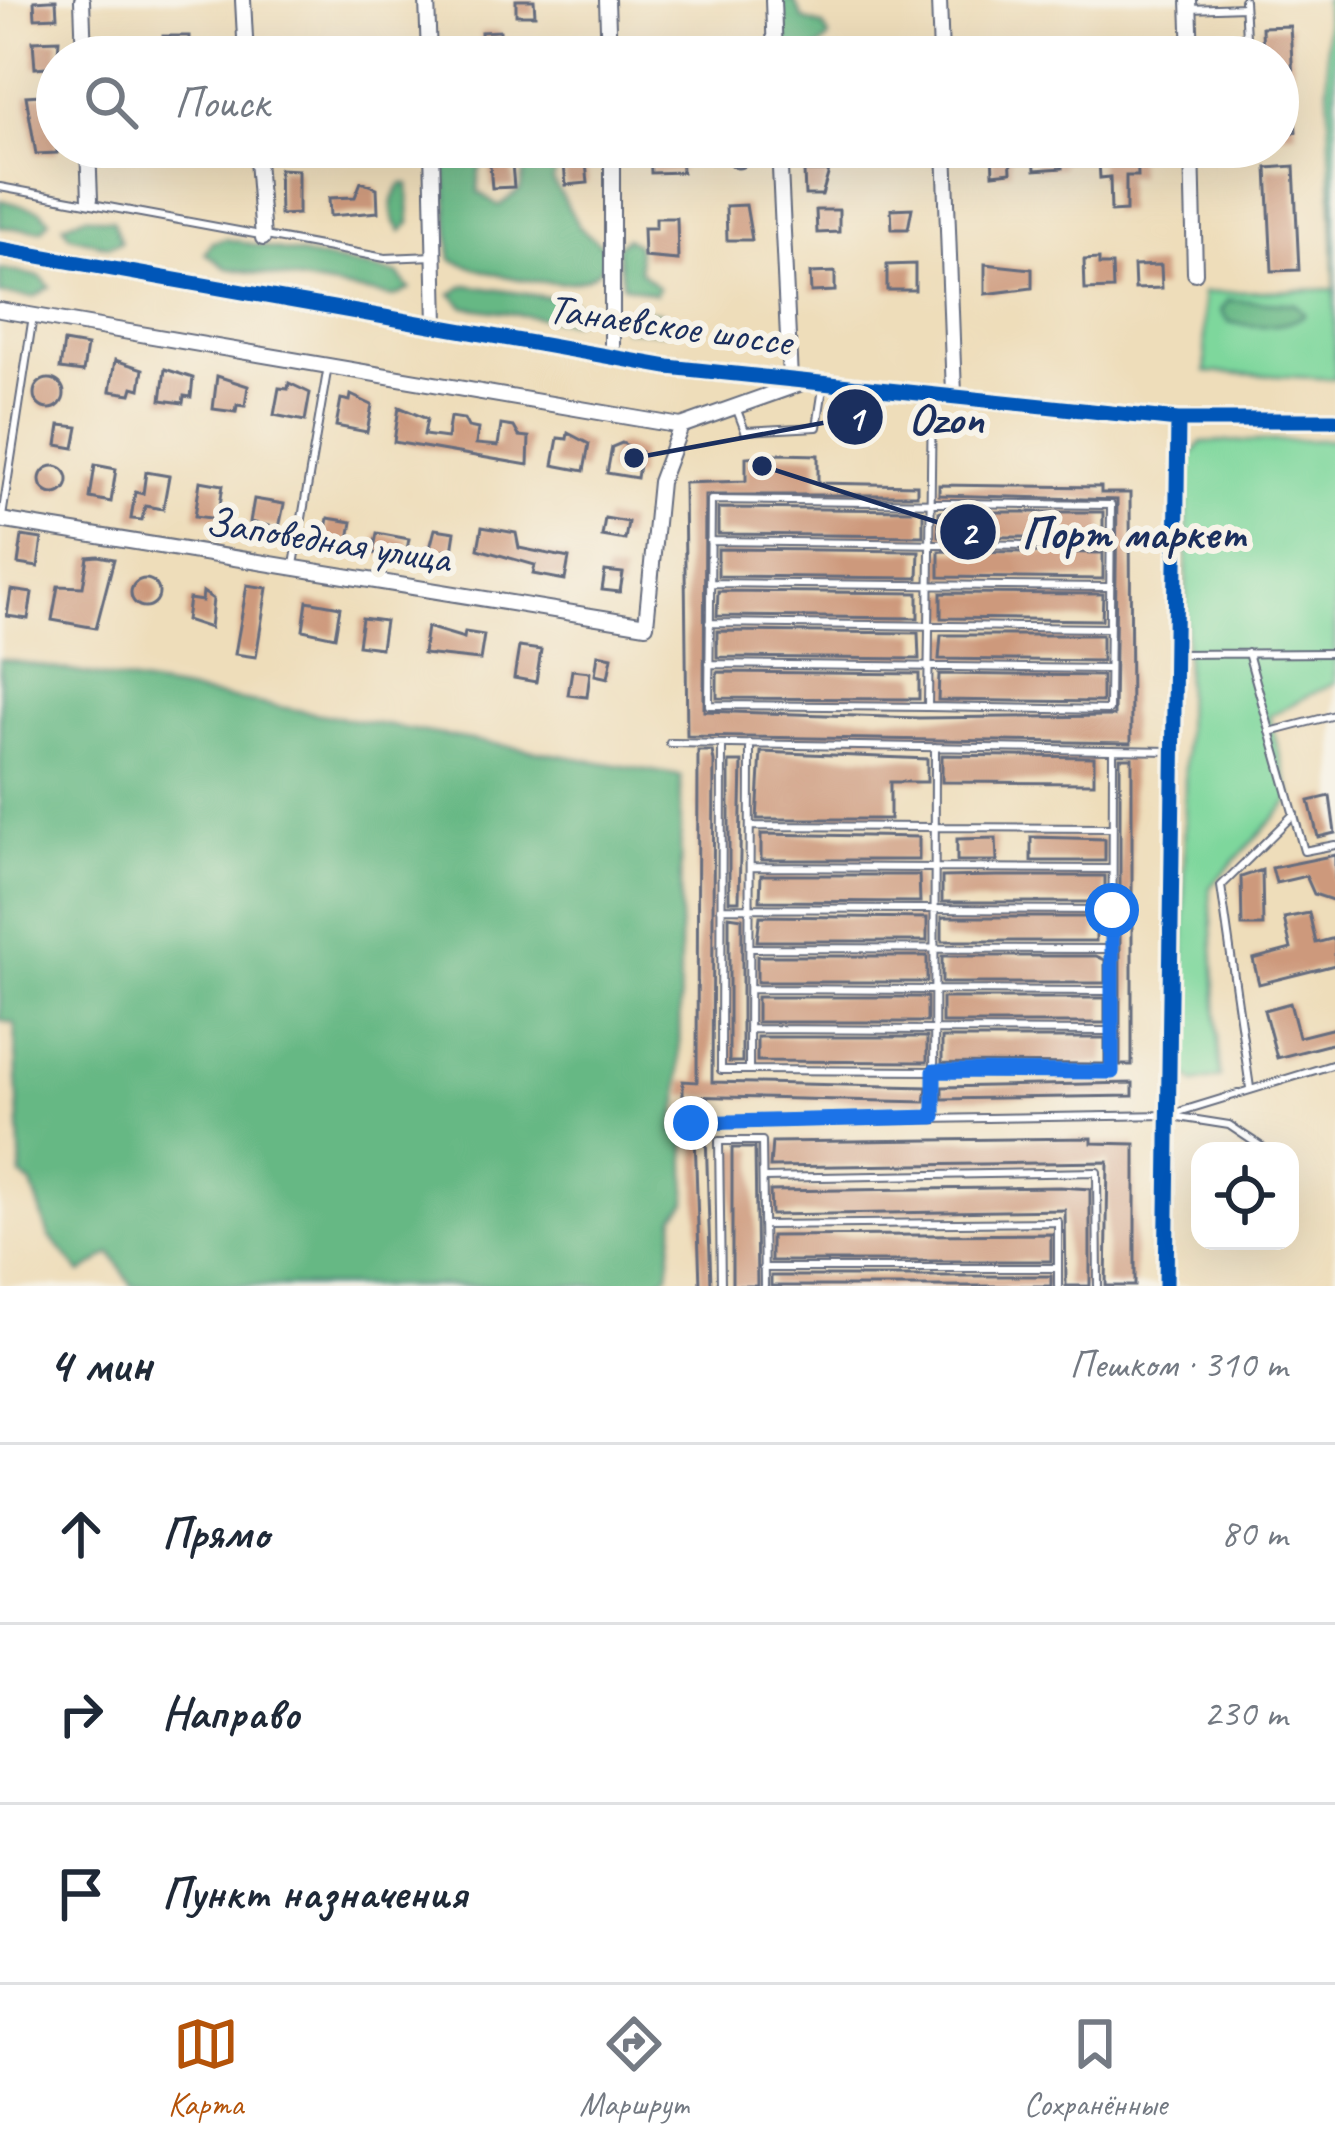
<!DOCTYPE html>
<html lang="ru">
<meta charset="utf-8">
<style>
:root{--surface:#fff;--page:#f6f6f7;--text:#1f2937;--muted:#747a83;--line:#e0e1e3;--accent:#b45309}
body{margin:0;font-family:Caveat,sans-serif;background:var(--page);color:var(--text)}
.controls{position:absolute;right:36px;bottom:36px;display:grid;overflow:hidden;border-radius:24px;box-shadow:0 12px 48px #0002}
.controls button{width:108px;height:108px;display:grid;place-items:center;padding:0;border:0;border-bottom:3px solid var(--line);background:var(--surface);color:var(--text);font:60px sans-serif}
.stop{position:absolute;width:36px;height:36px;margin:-27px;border:9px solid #1a73e8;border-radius:50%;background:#fff}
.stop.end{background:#1a73e8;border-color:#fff;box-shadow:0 3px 12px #0008}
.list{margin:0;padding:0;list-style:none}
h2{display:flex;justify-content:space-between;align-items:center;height:156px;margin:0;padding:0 48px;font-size:51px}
h2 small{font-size:39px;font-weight:400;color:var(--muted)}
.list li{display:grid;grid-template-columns:78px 1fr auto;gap:36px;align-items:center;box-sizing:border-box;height:180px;padding:0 48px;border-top:3px solid var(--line)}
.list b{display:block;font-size:45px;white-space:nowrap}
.list em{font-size:39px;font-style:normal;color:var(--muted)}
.icon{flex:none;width:66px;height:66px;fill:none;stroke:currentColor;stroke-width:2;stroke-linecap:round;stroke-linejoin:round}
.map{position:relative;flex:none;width:1335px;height:1286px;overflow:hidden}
.search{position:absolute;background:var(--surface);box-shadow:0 12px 48px #0002;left:36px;right:36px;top:36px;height:132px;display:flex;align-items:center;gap:30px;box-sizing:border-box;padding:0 42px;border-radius:66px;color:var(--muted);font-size:45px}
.sheet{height:696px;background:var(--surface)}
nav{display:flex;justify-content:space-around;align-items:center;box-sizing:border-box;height:168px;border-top:3px solid var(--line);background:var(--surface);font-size:33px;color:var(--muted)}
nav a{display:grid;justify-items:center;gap:6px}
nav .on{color:var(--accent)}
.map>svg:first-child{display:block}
.green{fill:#7ed79c;stroke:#4c837d;stroke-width:3}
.forest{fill:#66b884;stroke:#407471;stroke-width:3}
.building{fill:#cd997b}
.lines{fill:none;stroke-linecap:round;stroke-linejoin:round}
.service-casing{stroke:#656c7e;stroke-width:10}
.minor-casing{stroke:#656c7e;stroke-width:18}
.tertiary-casing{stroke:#656c7e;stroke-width:21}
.service{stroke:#fff;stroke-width:6}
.minor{stroke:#fff;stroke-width:14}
.tertiary{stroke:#fff;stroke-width:16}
.cycleway-casing{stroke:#f7f3e8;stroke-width:22}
.cycleway{stroke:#0057b8;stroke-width:15}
.route{stroke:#1a73e8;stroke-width:15}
.labels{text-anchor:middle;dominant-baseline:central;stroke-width:12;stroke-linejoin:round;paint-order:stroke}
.street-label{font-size:42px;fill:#1b2f5e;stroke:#f7f3e8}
.leader{fill:none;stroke:#1b2f5e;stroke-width:4.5}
.callout-dot{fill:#1b2f5e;stroke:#f7f3e8;stroke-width:4.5}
.mark-label{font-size:36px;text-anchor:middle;font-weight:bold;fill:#fff}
.callout-label{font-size:45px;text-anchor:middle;font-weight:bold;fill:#1b2f5e;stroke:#f7f3e8;stroke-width:12;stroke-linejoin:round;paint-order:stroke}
</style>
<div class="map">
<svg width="1335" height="1286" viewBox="0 0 1335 1286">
<rect width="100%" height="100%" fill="#f7f3e8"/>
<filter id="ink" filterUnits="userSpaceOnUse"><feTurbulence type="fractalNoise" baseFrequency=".00833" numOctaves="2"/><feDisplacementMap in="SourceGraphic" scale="24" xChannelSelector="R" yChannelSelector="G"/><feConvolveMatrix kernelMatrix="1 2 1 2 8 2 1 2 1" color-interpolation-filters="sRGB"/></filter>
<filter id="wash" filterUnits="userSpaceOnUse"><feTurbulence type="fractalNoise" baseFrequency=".004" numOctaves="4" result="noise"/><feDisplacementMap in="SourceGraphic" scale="48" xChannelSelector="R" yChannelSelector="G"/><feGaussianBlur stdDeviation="2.7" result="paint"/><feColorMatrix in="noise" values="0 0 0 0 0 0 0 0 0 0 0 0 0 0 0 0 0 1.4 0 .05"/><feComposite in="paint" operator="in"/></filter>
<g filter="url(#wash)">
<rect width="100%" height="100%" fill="#eeddba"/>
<!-- green -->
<path class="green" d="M1325,0H1335V379L1206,372L1203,293L1335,289Z
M1335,440V682L1269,716L1292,799L1210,887L1220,1077L1195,1083L1183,1072L1187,461L1202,442Z"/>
<!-- forest -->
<path class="forest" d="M778,0H794L803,19L823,26L829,37C817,54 803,57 785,47Z
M325,147H407L396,159C374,152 354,158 331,155Z
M450,147H496L479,171L478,192L499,206L520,190L527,157L553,148L557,154L553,181L580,228L605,248C611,309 483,274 451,259L445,164Z
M402,184H408L410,223L401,231C389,217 389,199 402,184Z
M0,200L40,210L50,220L42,230L0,227Z
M86,216L113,220L121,242L108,246L70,236L63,225Z
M626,238L637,245L640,271L659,288L655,294L623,285L617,247Z
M226,239L398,274L410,289L394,297L226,268L205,253L212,242Z
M0,269L41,277L50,287L34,297L0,294Z
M466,285L572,301L582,317L570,322L465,307L451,294Z
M1228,300L1295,304L1305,314C1287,329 1251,327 1229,322L1221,311Z
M628,309L659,312L670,320L664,332L624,329L618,318Z
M0,659L681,776L679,1101L673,1131L685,1136L687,1202L675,1216L668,1275L651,1286H132L111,1253L81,1273L49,1236L32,1184L21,1176L15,1024L0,1020Z"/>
<g id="blocks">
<!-- building -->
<path class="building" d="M50,0H56L57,17L35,18L34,1Z
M516,0H534L535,15H516Z
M1290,26L1296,132L1278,133V57H1263L1262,27Z
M500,31L501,55L482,56L481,32Z
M163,36H189V51H163Z
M59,40L57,66L35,68L33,41Z
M136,44V57H106L105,45Z
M372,46V57H331V48Z
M57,94V153L36,154L26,96Z
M727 157a11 11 0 1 1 22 0a11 11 0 1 1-22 0Z
M650,147H673L674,153H681L682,172L651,173Z
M883,147H909L910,163L884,164Z
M1044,147L1137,149L1138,176H1126V211L1111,212L1110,177L1100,178L1099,161H1062V168L1035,170L1034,153L1044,152Z
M992,153H1010L1011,172L993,174Z
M586,163L588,183L566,185L564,165Z
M512,164L514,187L492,188L490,165Z
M1294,166L1299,270L1272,271L1267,168Z
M279,169L298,170V214L280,215Z
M804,171H829L822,195H805Z
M361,182L377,188L378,212L330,216L329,198L355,197Z
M746,205L752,240H727L726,206Z
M912,208L908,229H892L891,209Z
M816,210H839V232L817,233Z
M656,218H677L678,260L644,257L643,228H656Z
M1099,259V265H1112L1113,289L1085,290L1084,260Z
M915,264V290H887V265Z
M985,264L1032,269V288L985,294Z
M1161,265L1162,288L1135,289L1134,266Z
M835,272V291L811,292L810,273Z
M64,342L87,346L83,372L60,369Z
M115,360L143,369L140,389L133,387L131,394L110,391Z
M165,369L193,378L191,397L184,396L183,403L161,400Z
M217,376L248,386L245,406L237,405L236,412L213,409Z
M34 394a15 15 0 1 1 30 0a15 15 0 1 1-30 0Z
M289,383L310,393L305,421L274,415L279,388L288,389Z
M351,395L372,405L367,432L336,426L341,399L350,401Z
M399,407L427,419L424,435L447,438L450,417L464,419L468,427L478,429L476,444L498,446L501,425L514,427L519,436L529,437L528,465L394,442Z
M60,425L78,427L74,448L57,445Z
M568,433L589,444L584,471L553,465L558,438L567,439Z
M622,443L641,452L637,478L607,473L612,447Z
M779,454L818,455V483L917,485V495H705L704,711L919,718L1114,716L1117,500L939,495V485L1101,487V493H1130L1131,743L687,736L684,483L746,481V457Z
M95,465L116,469L111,502L90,498Z
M40 480a14 14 0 1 1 28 0a14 14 0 1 1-28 0Z
M146,472L169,476L163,509L145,506L142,520L131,519L135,492L143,494Z
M200,481L223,485L218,519L195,516Z
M254,499L284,504L279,528L250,522Z
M718,508L917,510L923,512V536L718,534Z
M939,512H1103V538L938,536Z
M328,518L352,522L348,545L324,540Z
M605,518L628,522L625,540L602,536Z
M482,527L516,533L519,548L569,558L565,580L533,574L535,565L478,549Z
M435,529L455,532L452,552L444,550L440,562L427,560Z
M377,533L409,539L405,559L373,553Z
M22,536L42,539L38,567L18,564Z
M718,549L919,551L918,578L718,576Z
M939,551L1103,553V579L939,577Z
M98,556L114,559L96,628L52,620L58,586L83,587L88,557Z
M605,571L623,573L620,592L602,590Z
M131 593a14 14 0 1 1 28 0a14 14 0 1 1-28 0Z
M247,585L267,588L256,657L235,654Z
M11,590L32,593L28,619L7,616Z
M718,591L918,593V618L717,616Z
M203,592L213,599L210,628L186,620L189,599L202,601Z
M941,593L1103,594L1102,620L941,618Z
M307,601L340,607L335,637L303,630Z
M362,618L385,621L381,648L358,645Z
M427,627L464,638L465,632L484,635L480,660L423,654Z
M717,631L918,633L919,659L717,657Z
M941,635H1102V661L939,659Z
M519,647L541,650L536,682L514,678Z
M598,654L612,657L608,678L595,675Z
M572,670L590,672L587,697L568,695Z
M717,672L919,674V699L717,698Z
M939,674L1102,676V702L938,700Z
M698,751H712L714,762L712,1082L927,1087L925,1102L683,1096V1081L697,1082Z
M761,752L927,759V782H890V819H757Z
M942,755L1094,757V783L942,782Z
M1120,758H1132V1065H1120Z
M729,762H742L739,901H729Z
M1330,796L1335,833L1318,837L1309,801Z
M761,834L919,837V860H761Z
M1031,837L1105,839V861H1031Z
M996,838L997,861H957V839Z
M1335,855V901L1314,894L1306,876L1276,883L1272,868Z
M1262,870L1263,926H1242L1241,877Z
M761,875H919L920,902L760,901Z
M997,876H1105V902H942V877Z
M1309,913L1316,943L1335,938V965L1259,984L1253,959L1291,949L1284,918Z
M729,916L742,918V1062H729Z
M760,916L927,918V941H757Z
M942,917H1096V941H942Z
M757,956H927V982H757Z
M942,956H1096L1105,960V983H942Z
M757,997H927V1022H757Z
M942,998H1105V1023H942Z
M1290,1003L1299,1037L1335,1028V1043L1277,1058L1264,1010Z
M757,1037H927V1062L757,1061Z
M942,1038H1105V1064L942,1063Z
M1133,1083V1096L942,1099V1087Z
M695,1134H706L711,1286H700Z
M1092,1138V1143L1135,1144V1286H1106L1108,1162L770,1167L772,1142Z
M732,1148H755L757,1286H732Z
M1060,1187L1090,1189V1286H1066L1065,1210L771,1215L770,1191Z
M1051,1234V1261H771V1236Z
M771,1276H1051V1286H771Z"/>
</g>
</g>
<g filter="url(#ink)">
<use href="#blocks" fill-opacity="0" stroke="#656c7e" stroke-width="3"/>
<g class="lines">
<!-- service casing -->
<g class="service-casing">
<path id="service" d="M1244,0L1247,57
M1190,9L1244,7
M1251,147L1252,160
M0,187L385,258L434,256
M737,410L745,431L817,427L823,388
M2,517L33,316
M710,541L1109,546
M294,565L328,366
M710,583L1108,587
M709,623L1108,628
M1248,653L1304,851L1335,845
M1176,654L1335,653
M709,664L1107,669
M928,707L709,705L711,500L1111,505L1109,710L928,707C930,604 931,500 932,396
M1270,732L1335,715
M670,743L1172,751
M722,744L721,1070H749
M750,744L749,1070L1112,1072L1113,750
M750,826L1112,828
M750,867L1112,869
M721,908L1112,910
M750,948L1112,949
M750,989L1112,991
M749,1029L1112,1031
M1250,1088L1221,886L1294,814
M934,1116L935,747
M1172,1116L1229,1125L1268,1151
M691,1123L1169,1115L1335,1064
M763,1178L1097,1172L1098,1286
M763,1225L1058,1222V1286
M763,1268H1058
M721,1286L719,1141H762L764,1286"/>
</g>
<!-- minor casing -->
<g class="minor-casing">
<path id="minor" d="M82,0L84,57
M243,0L246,57
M427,0L429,57
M607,0L609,57
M773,0L775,57
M939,0L941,57
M1189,0L1191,57
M88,147L90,199
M256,147L263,238
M432,147L436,324
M779,147L790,380
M945,147L954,394
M1192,147L1195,273
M0,310L681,426L805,382
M612,356V147
M0,520L646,625L660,482L681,426
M1166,1286L1178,420"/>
</g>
<!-- tertiary casing -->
<g class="tertiary-casing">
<path id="tertiary" d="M0,249L668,367L1178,420H1335"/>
</g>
<!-- service -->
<use href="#service" class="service"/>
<!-- minor -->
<use href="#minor" class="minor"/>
<!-- tertiary -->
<use href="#tertiary" class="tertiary"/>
<!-- cycleway casing -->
<g class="cycleway-casing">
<path id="cycleway" d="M0,249L668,367L1178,420H1335
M1166,1286L1178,420"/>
</g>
<!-- cycleway -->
<use href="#cycleway" class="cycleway"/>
</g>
</g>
<g class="lines" filter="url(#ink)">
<!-- route -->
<path class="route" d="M691,1123L934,1117V1071L1112,1072V910"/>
</g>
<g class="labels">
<!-- street labels -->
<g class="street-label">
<text transform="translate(670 325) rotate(8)">Танаевское шоссе</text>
<text transform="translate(328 540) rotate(9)">Заповедная улица</text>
</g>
</g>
<!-- callouts -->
<path class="leader" d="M634 458L855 417M762 466L968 532"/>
<g class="callout-dot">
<circle cx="634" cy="458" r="12"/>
<circle cx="762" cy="466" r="12"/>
<circle cx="855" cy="417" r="30"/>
<circle cx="968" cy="532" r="30"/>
</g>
<g class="mark-label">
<text x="855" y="430">1</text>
<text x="968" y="545">2</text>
</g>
<g class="callout-label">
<text x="946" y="433">Ozon</text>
<text x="1134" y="548">Порт маркет</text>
</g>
</svg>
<div class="controls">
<button><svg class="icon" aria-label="locate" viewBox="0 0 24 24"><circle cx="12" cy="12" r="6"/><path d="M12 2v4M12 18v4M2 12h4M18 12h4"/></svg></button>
</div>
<div class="stop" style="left:1112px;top:910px"></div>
<div class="stop end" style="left:691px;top:1123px"></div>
<div class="search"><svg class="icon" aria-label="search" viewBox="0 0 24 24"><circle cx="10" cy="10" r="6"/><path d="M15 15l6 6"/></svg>Поиск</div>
</div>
<section class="sheet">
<h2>4 мин<small>Пешком · 310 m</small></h2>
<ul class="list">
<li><svg class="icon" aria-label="ahead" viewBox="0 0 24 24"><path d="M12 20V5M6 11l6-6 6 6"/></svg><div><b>Прямо</b></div><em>80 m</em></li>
<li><svg class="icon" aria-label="right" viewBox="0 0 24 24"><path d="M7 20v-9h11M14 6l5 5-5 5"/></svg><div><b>Направо</b></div><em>230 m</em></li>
<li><svg class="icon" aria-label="arrive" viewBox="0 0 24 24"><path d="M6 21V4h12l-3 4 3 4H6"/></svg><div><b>Пункт назначения</b></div></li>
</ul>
</section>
<nav>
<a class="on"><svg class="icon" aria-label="map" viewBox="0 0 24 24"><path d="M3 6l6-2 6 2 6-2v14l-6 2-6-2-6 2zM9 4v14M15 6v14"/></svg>Карта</a>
<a><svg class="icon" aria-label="directions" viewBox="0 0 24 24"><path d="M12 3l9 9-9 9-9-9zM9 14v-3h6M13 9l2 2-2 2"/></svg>Маршрут</a>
<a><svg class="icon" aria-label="saved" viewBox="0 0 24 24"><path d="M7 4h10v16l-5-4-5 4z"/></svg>Сохранённые</a>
</nav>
